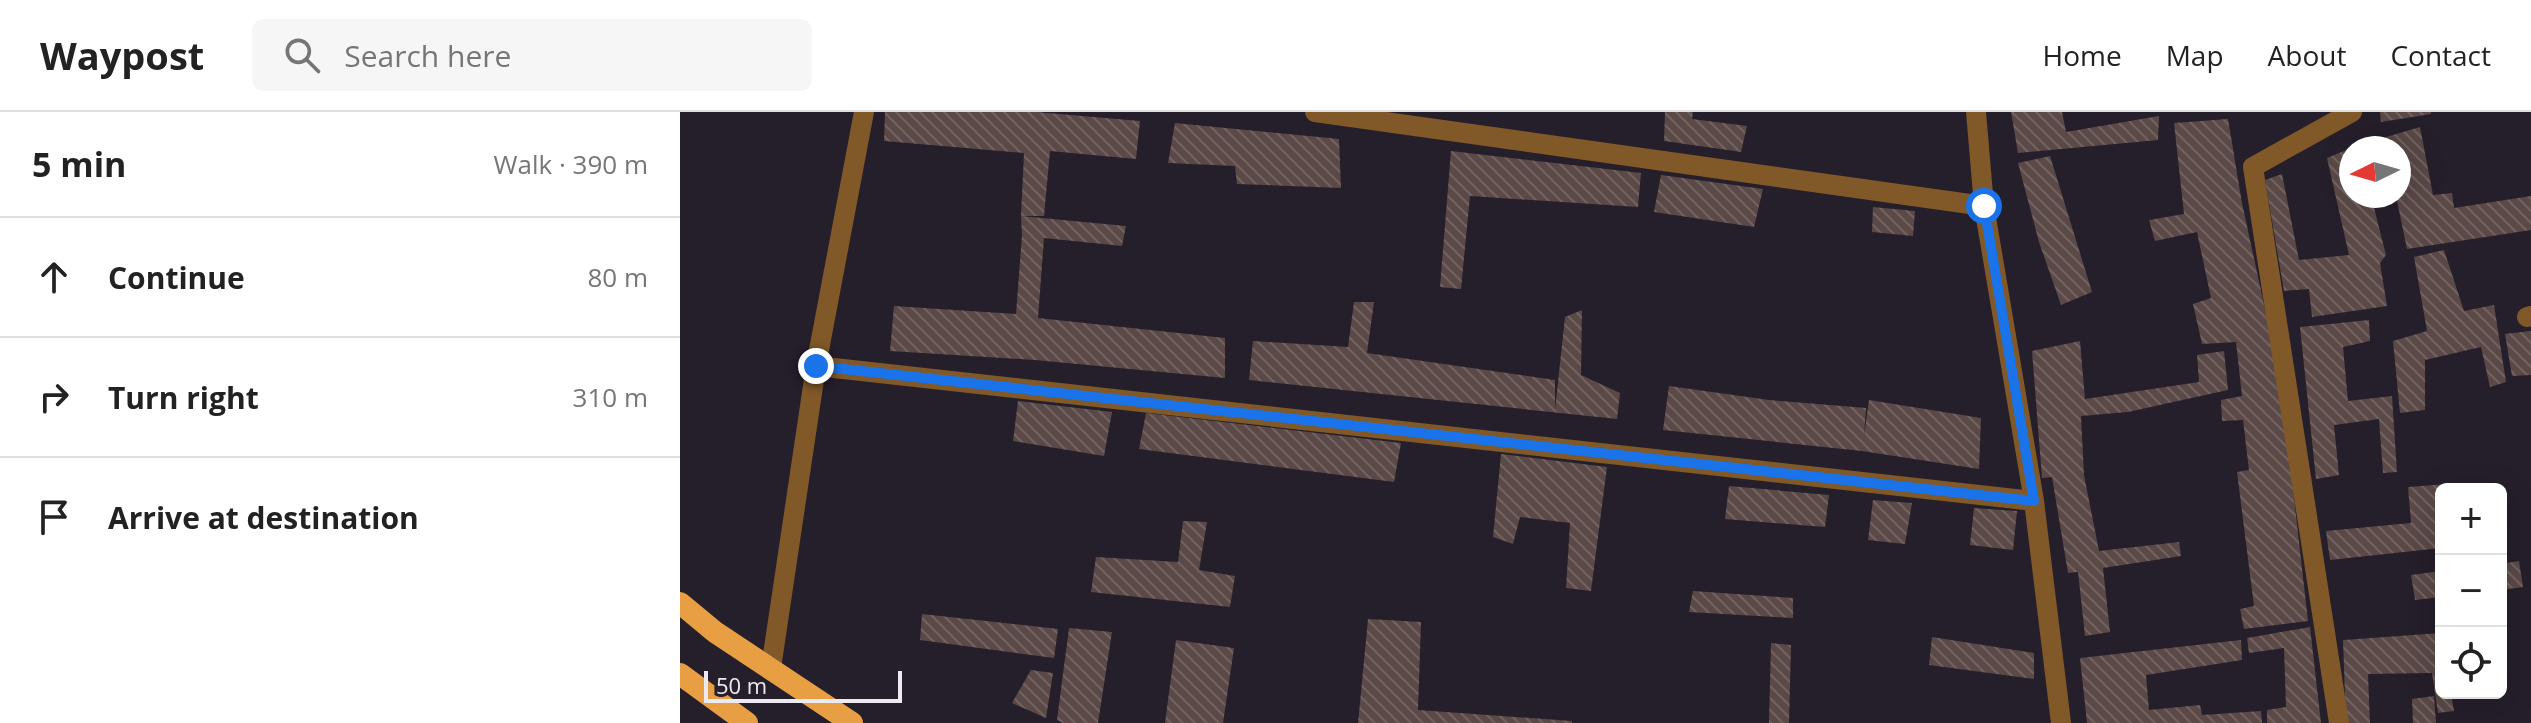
<!DOCTYPE html>
<meta charset="utf-8">
<style>
:root{--surface:#fff;--page:#f6f6f6;--text:#222;--muted:#767676;--line:#e0e0e0}
body{margin:0;font-family:"Open Sans",sans-serif;background:var(--page);color:var(--text)}
.controls{position:absolute;right:24px;bottom:24px;display:grid;overflow:hidden;border-radius:12px;box-shadow:0 8px 32px #0002}
.controls button{width:72px;height:72px;display:grid;place-items:center;padding:0;border:0;border-bottom:2px solid var(--line);background:var(--surface);color:var(--text);font:40px sans-serif}
.compass{position:absolute;left:1659px;top:24px;width:72px;height:72px;border-radius:50%;background:var(--surface);box-shadow:0 8px 32px #0002;rotate:265deg}
.scale{position:absolute;left:24px;bottom:20px;width:198px;box-sizing:border-box;padding-left:8px;border:4px solid #eeeaf2;border-top:0;font-size:22px;line-height:28px;white-space:nowrap;color:#eeeaf2;-webkit-text-stroke:6px #251e2b;paint-order:stroke}
.stop{position:absolute;width:24px;height:24px;margin:-18px;border:6px solid #1a73e8;border-radius:50%;background:#fff}
.stop.end{background:#1a73e8;border-color:#fff;box-shadow:0 2px 8px #0008}
.list{margin:0;padding:0;list-style:none}
h2{display:flex;justify-content:space-between;align-items:center;height:104px;margin:0;padding:0 32px;font-size:34px}
h2 small{font-size:26px;font-weight:400;color:var(--muted)}
.list li{display:grid;grid-template-columns:52px 1fr auto;gap:24px;align-items:center;box-sizing:border-box;height:120px;padding:0 32px;border-top:2px solid var(--line)}
.list b{display:block;font-size:30px;white-space:nowrap}
.list em{font-size:26px;font-style:normal;color:var(--muted)}
.icon{flex:none;width:44px;height:44px;fill:none;stroke:currentColor;stroke-width:2;stroke-linecap:round;stroke-linejoin:round}
.map{position:relative;flex:none;width:1851px;height:611px;overflow:hidden}
header{display:flex;align-items:center;gap:48px;box-sizing:border-box;height:112px;padding:0 40px;background:var(--surface);border-bottom:2px solid var(--line)}
header strong{font-size:38px}
nav{display:flex;gap:44px;margin-inline-start:auto;font-size:28px}
.search{width:560px;height:72px;background:var(--page);display:flex;align-items:center;gap:20px;box-sizing:border-box;padding:0 28px;border-radius:12px;color:var(--muted);font-size:30px}
main{display:flex}
aside{flex:1;background:var(--surface)}
.map>svg:first-child{display:block}
.building{fill:url(#building-back-hatch)}
.lines{fill:none;stroke-linecap:round;stroke-linejoin:round}
.minor{stroke:#815828;stroke-width:20}
.trunk{stroke:#e89e42;stroke-width:22}
.route{stroke:#1a73e8;stroke-width:10}
</style>
<header>
<strong>Waypost</strong>
<div class="search"><svg class="icon" aria-label="search" viewBox="0 0 24 24"><circle cx="10" cy="10" r="6"/><path d="M15 15l6 6"/></svg>Search here</div>
<nav><a>Home</a><a>Map</a><a>About</a><a>Contact</a></nav>
</header>
<main>
<aside>
<h2>5 min<small>Walk · 390 m</small></h2>
<ul class="list">
<li><svg class="icon" aria-label="ahead" viewBox="0 0 24 24"><path d="M12 20V5M6 11l6-6 6 6"/></svg><div><b>Continue</b></div><em>80 m</em></li>
<li><svg class="icon" aria-label="right" viewBox="0 0 24 24"><path d="M7 20v-9h11M14 6l5 5-5 5"/></svg><div><b>Turn right</b></div><em>310 m</em></li>
<li><svg class="icon" aria-label="arrive" viewBox="0 0 24 24"><path d="M6 21V4h12l-3 4 3 4H6"/></svg><div><b>Arrive at destination</b></div></li>
</ul>
</aside>
<div class="map">
<svg width="1851" height="611" viewBox="0 0 1851 611">
<defs>
<pattern id="building-back-hatch" width="6" height="6" patternUnits="userSpaceOnUse" patternTransform="scale(2)"><rect width="6" height="6" fill="#5a4946"/><path d="M-1 5l2 2M0 0l6 6M5-1l2 2" fill="none" stroke="#726361"/></pattern>
</defs>
<rect width="100%" height="100%" fill="#251e2b"/>
<!-- building -->
<path class="building" d="M205,0H356L460,9L456,47L370,39L364,104H341L446,114L442,134L364,126L358,206L545,226V266L355,248L210,239L214,194L336,202L342,123L341,104L344,41L204,29Z
M985,0H1013L1012,7L1067,14L1061,40L984,29Z
M1331,0H1382L1386,20L1479,4L1478,28L1338,41Z
M1700,0H1751V2L1701,10Z
M1548,7L1562,91L1601,271L1628,509L1564,517L1560,497L1574,494L1557,360L1569,358L1563,308L1542,309L1541,288L1562,284L1556,230L1522,232L1513,192L1531,186L1517,120L1475,129L1469,108L1504,102L1494,11Z
M495,11L659,27L661,76L557,72L555,54L488,51Z
M1740,15L1753,83L1772,81L1774,96L1851,84V118L1727,137L1716,84H1719V36H1708L1706,25Z
M1671,36V84H1691L1706,143L1700,151L1707,194L1632,205L1629,177L1604,179L1585,68L1602,62L1619,148L1669,143L1647,46Z
M771,39L961,61L958,95L790,84L781,177L760,175Z
M1370,44L1412,180L1381,193L1359,130L1338,51Z
M981,63L1083,77L1074,115L974,100Z
M1193,95L1235,99L1233,124L1192,120Z
M1764,138L1784,199L1814,193L1826,270L1810,275L1801,235L1745,248V298L1720,301L1713,229L1747,219L1734,145Z
M674,190H694L687,241L875,268V298L885,205L902,198L901,263L940,281L937,307L569,268L573,229L668,235Z
M1689,208L1690,229L1663,235L1668,289L1712,284L1717,360L1703,361L1699,307L1654,313L1659,363L1636,367L1620,215Z
M1851,219V263L1832,264L1825,222Z
M1400,229L1405,287L1519,270L1517,243L1544,239L1548,278L1448,300L1401,304L1404,363L1419,439L1499,430L1501,444L1423,456L1430,520L1405,524L1398,460L1388,461L1372,365L1362,366L1352,239Z
M989,274L1089,288L1186,296L1184,324L1189,288L1301,306L1299,357L1182,339L983,318Z
M338,289L432,300L424,344L333,329Z
M466,301L721,331L714,370L459,337Z
M821,342L927,355L911,479L886,476L890,411L840,405L833,432L813,425Z
M1767,372V377H1761V436L1650,448L1646,419L1731,411L1728,375Z
M1049,374L1149,383L1145,415L1045,407Z
M1193,388L1232,391L1225,432L1188,428Z
M1294,396L1337,399L1333,438L1290,433Z
M503,409L527,410L519,458L555,464L550,495L411,480L416,445L498,450Z
M1839,449L1843,475L1821,478V452Z
M1761,459V485L1735,488L1731,463Z
M1013,479L1113,486V506L1009,500Z
M242,502L378,517L374,546L240,528Z
M688,507L741,510L738,598L892,609V611H678Z
M1630,515L1641,611H1587V598L1606,595L1604,536L1569,541L1567,526Z
M389,516L432,520L418,611H383L377,608Z
M1761,521V581H1771L1774,599L1758,601L1752,561L1688,562L1690,611H1666L1663,528Z
M1252,525L1354,541V567L1249,553Z
M496,528L554,536L543,611H485Z
M1561,528L1562,548L1466,563L1469,598L1520,593L1522,603L1581,599L1582,611H1407L1400,546Z
M1091,531L1111,533L1109,611H1089Z
M351,558L373,561L366,606L332,591Z
M1754,584L1756,611H1733L1732,587Z"/>
<g class="lines">
<!-- minor -->
<path class="minor" d="M635,0L1304,94
M1296,0L1304,94L1354,389L1381,611
M1847,205L1851,204
M136,254L1354,389
M91,556L136,254L184,0
M1659,611L1573,55L1672,0"/>
<!-- trunk -->
<path class="trunk" d="M0,491L35,520L172,611
M0,562L67,611"/>
</g>
<g class="lines">
<!-- route -->
<path class="route" d="M136,254L1354,389L1304,94"/>
</g>
</svg>
<div class="controls">
<button>+</button>
<button>−</button>
<button><svg class="icon" aria-label="locate" viewBox="0 0 24 24"><circle cx="12" cy="12" r="6"/><path d="M12 2v4M12 18v4M2 12h4M18 12h4"/></svg></button>
</div>
<svg class="compass" viewBox="-18 -18 36 36"><path d="M0-13l5 13h-10z" fill="#e53935"/><path d="M0 13l5-13h-10z" fill="#767676"/></svg>
<div class="scale">50 m</div>
<div class="stop" style="left:1304px;top:94px"></div>
<div class="stop end" style="left:136px;top:254px"></div>
</div>
</main>
